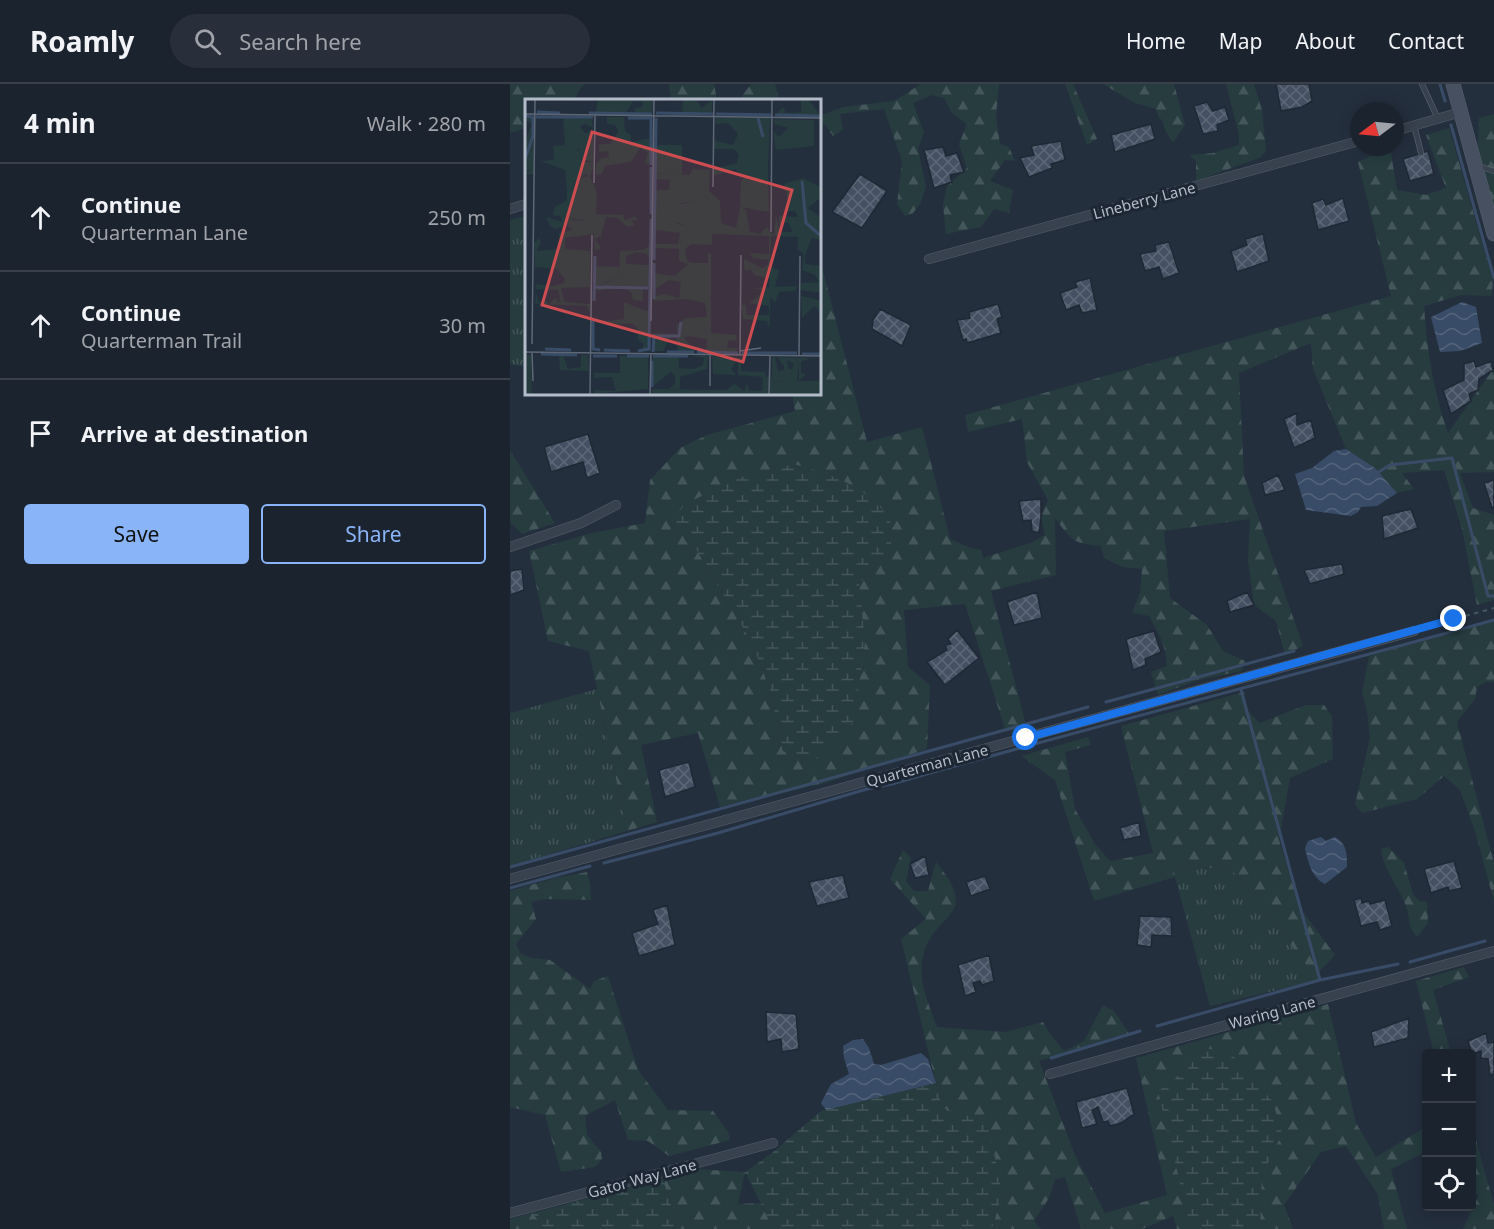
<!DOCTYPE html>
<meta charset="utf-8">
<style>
:root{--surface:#1b232e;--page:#282f3a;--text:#f1f3f6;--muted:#a0a4aa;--line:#39404a;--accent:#8ab4f8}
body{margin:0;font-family:"Noto Sans",sans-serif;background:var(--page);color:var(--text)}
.controls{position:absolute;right:18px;bottom:18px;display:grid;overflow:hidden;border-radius:6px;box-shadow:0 3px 15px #0003}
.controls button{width:54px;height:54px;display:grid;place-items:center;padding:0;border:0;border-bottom:2px solid var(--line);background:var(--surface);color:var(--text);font:30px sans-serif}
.compass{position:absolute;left:840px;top:18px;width:54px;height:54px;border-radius:50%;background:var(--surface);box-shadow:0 3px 15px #0003;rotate:254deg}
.stop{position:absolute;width:18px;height:18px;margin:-14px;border:4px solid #1a73e8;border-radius:50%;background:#fff}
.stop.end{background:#1a73e8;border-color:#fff;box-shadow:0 2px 6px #0008}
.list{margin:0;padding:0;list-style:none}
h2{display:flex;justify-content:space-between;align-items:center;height:78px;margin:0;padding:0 24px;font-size:26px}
h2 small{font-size:20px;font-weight:400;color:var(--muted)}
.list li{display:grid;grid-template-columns:39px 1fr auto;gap:18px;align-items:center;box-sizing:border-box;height:108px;padding:0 24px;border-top:2px solid var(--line)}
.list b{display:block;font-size:22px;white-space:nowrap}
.list p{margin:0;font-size:20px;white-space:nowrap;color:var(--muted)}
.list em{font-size:20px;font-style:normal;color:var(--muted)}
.actions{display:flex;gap:12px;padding:18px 24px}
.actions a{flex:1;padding:14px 0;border:2px solid var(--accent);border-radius:6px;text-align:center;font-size:21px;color:var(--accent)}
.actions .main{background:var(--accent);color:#111}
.icon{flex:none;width:33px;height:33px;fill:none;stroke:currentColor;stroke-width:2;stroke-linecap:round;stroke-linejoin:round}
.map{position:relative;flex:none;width:984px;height:1145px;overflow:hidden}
header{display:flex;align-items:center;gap:36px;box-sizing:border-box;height:84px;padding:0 30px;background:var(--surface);border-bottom:2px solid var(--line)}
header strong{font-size:28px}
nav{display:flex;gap:33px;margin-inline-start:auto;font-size:21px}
.search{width:420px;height:54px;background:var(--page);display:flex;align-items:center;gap:15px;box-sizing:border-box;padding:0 21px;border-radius:33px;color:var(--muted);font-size:22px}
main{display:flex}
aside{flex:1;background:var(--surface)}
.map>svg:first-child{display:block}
.grass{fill:url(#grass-tufts)}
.forest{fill:url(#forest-firs);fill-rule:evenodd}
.wetland{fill:url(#wetland-marsh)}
.water{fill:url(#water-waves)}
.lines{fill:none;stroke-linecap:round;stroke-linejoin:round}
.stream{stroke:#394c67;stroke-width:3}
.building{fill:url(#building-cross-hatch);stroke:#1f2835;stroke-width:1.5}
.lane-casing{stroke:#565f6c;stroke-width:6}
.street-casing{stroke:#565f6c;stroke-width:10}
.secondary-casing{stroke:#565f6c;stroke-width:15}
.path{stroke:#44595c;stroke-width:2;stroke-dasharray:4.5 4.5;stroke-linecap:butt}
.lane{stroke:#38414e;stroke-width:4.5}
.street{stroke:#38414e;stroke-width:9}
.secondary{stroke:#465061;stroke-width:14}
.route{stroke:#1a73e8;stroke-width:8}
.labels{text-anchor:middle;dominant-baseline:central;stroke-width:6;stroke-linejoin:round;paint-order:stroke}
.street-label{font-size:15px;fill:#b4bcc9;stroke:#1d2633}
.inset-river{fill:none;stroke:#394c67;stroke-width:3}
.inset-road{fill:none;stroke:#5e6776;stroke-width:1.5}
.view{fill:#ce4d50;fill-opacity:0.15;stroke:#ce4d50;stroke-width:3}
.inset-edge{fill:none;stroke:#b4bcc9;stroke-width:3}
</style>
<header>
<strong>Roamly</strong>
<div class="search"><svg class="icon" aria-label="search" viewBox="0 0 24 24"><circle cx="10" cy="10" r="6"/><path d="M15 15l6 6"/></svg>Search here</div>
<nav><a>Home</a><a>Map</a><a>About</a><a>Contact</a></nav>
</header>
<main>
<aside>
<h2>4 min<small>Walk · 280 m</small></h2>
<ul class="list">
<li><svg class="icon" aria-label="ahead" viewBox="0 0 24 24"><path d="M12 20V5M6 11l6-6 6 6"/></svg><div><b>Continue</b><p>Quarterman Lane</p></div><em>250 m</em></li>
<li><svg class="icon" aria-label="ahead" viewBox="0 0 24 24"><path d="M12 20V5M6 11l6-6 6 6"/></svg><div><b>Continue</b><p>Quarterman Trail</p></div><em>30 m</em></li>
<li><svg class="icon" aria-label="arrive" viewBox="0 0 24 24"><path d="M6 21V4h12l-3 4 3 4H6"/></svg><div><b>Arrive at destination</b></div></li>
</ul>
<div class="actions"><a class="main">Save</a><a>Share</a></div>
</aside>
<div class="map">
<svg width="984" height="1145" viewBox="0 0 984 1145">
<defs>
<pattern id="grass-tufts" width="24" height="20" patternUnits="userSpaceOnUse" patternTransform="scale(1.5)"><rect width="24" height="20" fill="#263c3f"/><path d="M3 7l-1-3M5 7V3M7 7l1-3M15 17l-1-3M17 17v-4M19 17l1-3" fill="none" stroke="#435659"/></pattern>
<pattern id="forest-firs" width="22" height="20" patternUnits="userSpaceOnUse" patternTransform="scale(1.5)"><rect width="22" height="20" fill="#263c3f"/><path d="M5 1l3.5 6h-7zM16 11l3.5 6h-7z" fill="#435659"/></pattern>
<pattern id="wetland-marsh" width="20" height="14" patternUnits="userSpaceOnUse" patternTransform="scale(1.5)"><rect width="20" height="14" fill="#263c3f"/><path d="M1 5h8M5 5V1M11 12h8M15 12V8" fill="none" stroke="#435659"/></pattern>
<pattern id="water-waves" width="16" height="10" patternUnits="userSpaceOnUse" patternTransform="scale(1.5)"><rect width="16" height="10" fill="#394c67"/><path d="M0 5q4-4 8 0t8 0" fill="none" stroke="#53647b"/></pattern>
<pattern id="building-cross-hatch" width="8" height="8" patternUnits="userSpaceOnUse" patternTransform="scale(1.5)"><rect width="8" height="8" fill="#455162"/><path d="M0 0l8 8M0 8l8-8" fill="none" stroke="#5d6877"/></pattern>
</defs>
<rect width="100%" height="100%" fill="#242f3e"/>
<!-- grass -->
<path class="grass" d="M16,132V283L0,280V136Z
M87,605L117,747L0,782V629Z
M662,782L721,785L769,842L787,870L809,890L810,896L700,922Z"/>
<!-- forest -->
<path class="forest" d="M0,0H76L71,3L64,16H16V44L0,49Z
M160,0H204L207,16H161L159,3Z
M241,0H265L269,16H229Z
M411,0H489L486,32L490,60L499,63L505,77L495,76L480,97L503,106L499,129L484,125L471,143L436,150L433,121L437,102L457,84L449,60L457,40L442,29L434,14L422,11L403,19L414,48L408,65L416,103L410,120L403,129L395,132L387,120L392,77L374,25L330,30L333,46L323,52L315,40L309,43V32L333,23L384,17Z
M555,0H563L587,55L577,61Z
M593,0H664L675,41L663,59L656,48L652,36L649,34L646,25L625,19Z
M716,0H744L752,26L756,67L749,74L686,97V77L679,71L703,69L729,61V51Z
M984,30V128L968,63L969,34Z
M939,44L983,196L982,212L951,211L914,222C917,265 923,307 938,349L984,284V388L950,389L963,424L984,431V516L967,521L952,445L934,386L892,389L904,405L887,409L865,384L836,365L803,285L801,259L729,289L734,392L793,562L775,571L766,537L744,521L738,477L740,435L654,447L660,514L697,541L713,567L735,577L731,587L688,596L648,611L641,588L657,582C657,563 648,548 639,532L622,529L630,509L632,485L612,483L594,474L591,462C562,459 562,457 545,434L546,491L481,507L516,641L496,648L455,520L394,526L398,583L420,601L417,665L315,699L210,723L188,649L131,661L147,738L117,747L79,567L38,557L19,467L82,449L135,439L140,396L170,364L197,351L285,327L282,309H309V171L357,358L412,343L440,455L461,464L471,466L473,474L523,458L535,451L531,434L538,416L517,378L512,335L458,348L455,331L881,212L848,78L880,63L887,106L916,111L936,104L916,51ZM160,439L381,463L349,500L273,667L260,605L241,557L186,465Z
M0,366L45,439L12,450L0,438Z
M984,537V598H976L967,603L965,615L947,638L984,779V818L966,750L950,706L934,692L907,715L852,729L845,721L860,653L857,627L852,609L859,572Z
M734,608L737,626L750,639L796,621H814L822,632L823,675L780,694L769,756L790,824L825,871L807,890L787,870L769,842L721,785L663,782L665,793L584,817L545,696L511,672L578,653L581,661L555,668L565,725L585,760L600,777L643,769L611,642Z
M878,763L894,779L903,810L910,817L917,818L918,839L907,853C896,839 901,837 896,822C889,803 873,785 871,765Z
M393,766L401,774L396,797L404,807H418L426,778C473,835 424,826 413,872C407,895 419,921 427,943L496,948L533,938L540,950L554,967L574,957L593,921L604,927L620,951L603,953L529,977L565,1071L595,1129L657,1111L626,974L818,920L846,1039L866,1073L916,1043V1068L881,1085L897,1145H874L868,1111L836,1062L811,1068L774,1121L783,1145H667L663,1132L632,1145H571L555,1093L545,1096L539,1114L524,1137L531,1145H482L492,1109L432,1024L391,855L416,835L380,795Z
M77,788L80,800L81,816L36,815L21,818L26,835L6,860L11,870L22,874L40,876L80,905L84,897L98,892L128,986L158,1026L203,1027L218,1048L220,1056L159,1072L138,1057L118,1056L105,1016L75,1032L77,1051L91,1068L92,1075L85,1083L51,1088L35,1031L0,1023V807L45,794Z
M954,883L959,893L923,906L941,969H924L906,897Z
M962,1042L984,1121V1145H953L969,1111L962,1109Z
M185,1085L235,1088L228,1120L250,1119L260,1138L272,1145H169L152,1094Z
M23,1129L34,1145H0V1135Z"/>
<!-- wetland -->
<path class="wetland" d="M284,380C318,390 360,402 379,435C383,442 381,455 381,463L349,500L355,558L344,637L304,678L273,667L260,605L241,557L186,465L160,439L175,420L231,393Z
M691,964L719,967L763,1018L772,1050L752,1091L750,1145H681L648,1007L675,989Z
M426,999L432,1024L478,1038L492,1109L482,1145H272L260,1138L235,1088L262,1069L311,1027Z
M152,1094L169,1145H34L23,1129Z"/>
<!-- water -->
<path class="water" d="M952,218L966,223L972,259L950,267L930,268L921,233Z
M836,365L865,384L887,409L867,422L851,423L848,428L841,432L796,426L785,390L802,384L824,367Z
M811,753L816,757L825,753C837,760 837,769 837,783L815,800C802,794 798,778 795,764L798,757Z
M353,955L359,964L364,980L371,981L411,969L418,975L426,999L316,1026L311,1019L321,1000L339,990L334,974L333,962L343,956Z"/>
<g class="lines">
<!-- stream -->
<path class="stream" d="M930,0L935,17
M941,41L984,194
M867,389L880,381L942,374L978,512H984
M731,606L810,896
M596,618L784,567
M94,779L208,749L357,705L382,700C582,642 784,592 984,536
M0,783L578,623
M0,804L80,782
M900,878L975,857
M647,942L810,896L888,880
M541,974L630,947"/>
</g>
<!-- building -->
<path class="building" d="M766,0H799L802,17L792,23L771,27Z
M697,18L703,27L715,23L719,36L707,41L708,47L693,50L684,22Z
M641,40L645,55L605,68L601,51Z
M551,57L555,76L541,80L542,84L519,93L510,74L524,71L521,62Z
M433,63L436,72L447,69L454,88L440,91L442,98L424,104L414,66Z
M918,67L924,90L900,97L893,75Z
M350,90L377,107L352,144L322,128Z
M833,114L839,137L808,146L802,119L813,115L816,121Z
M753,150L759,177L727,188L721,167L737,161L735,155Z
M659,158L669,189L653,195L649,183L635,187L630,170L646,167L645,161Z
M580,194L587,226L572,229L569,221L556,226L550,209L567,203L565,198Z
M488,220L492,233L487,235L491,249L457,259L456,255L453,256L447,236L460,234L459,228Z
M370,225L401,241L392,262L362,245L363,236Z
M964,277L966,283L981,277L983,286L969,295L968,306L959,310L961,317L941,330L933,306L954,296V280Z
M787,329V341L801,336L805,354L784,364L774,335Z
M78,350L90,389L77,394L73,378L41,388L34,363Z
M768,391L775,406L755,411L752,399Z
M984,396V423L982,424L974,399Z
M531,415V434L529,449L522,447L521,436L513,437L509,417Z
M901,425L908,444L874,455L872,432Z
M832,480L834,490L800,500L794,486Z
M12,485L14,506L0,511V487Z
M527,508L532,534L504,541L497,518Z
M737,508L744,521L720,528L717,517Z
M447,546L469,574L435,601L417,578L437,566L435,561L441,560L438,555Z
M644,547L651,568L635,575L636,581L623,586L616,555Z
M179,678L185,703L155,713L149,686Z
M629,738L631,752L614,756L610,744Z
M415,772L419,791L405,794L400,780Z
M944,777L952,804L939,807L938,803L921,809L914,785Z
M333,791L339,814L307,822L299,798Z
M475,792L480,805L461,812L456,798Z
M851,814L852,819L859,817L860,820L875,816L882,842L870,846L867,838L851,842L844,816Z
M157,821L165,861L129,872L122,849L148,840L143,826Z
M630,832L661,833L662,852L642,851L641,863L627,861Z
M479,871L484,897L472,901L470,897L463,899L466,908L455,912L448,881Z
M256,928L286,930L289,965L272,968L271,955L257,958Z
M899,934L898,954L864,963L861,948Z
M976,949L978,959L984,958V990L980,991L978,975L971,974V967L962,970L958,957Z
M617,1004L624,1030L611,1039L600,1042L598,1037L593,1038L588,1023L582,1026L587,1040L572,1044L566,1018Z"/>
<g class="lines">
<!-- lane casing -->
<g class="lane-casing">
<path id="lane" d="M912,0L928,35
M904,41L911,69
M968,82L984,87"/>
</g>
<!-- street casing -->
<g class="street-casing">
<path id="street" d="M885,47L951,28
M0,125L16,120
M419,175L849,57
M0,463L71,439L106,421
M0,795L904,547
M540,990L984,867
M0,1129L263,1059"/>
</g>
<!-- secondary casing -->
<g class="secondary-casing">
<path id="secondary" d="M943,0L984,150"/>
</g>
<!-- path -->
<path class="path" d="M912,544L984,524"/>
<!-- lane -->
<use href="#lane" class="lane"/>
<!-- street -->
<use href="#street" class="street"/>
<!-- secondary -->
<use href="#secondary" class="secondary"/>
</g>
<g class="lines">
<!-- route -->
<path class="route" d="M516,654L944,535"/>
</g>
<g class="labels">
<!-- street labels -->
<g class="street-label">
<text transform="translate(634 116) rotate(-15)">Lineberry Lane</text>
<text transform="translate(417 681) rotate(-15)">Quarterman Lane</text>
<text transform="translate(762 928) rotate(-15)">Waring Lane</text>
<text transform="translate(132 1094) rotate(-15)">Gator Way Lane</text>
</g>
</g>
<!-- overview -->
<g transform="translate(15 15)">
<rect width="296" height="296" fill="#242f3e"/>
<path d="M130,46H157V76L131,74ZM230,71H243L244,113L215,108L216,82ZM71,167L97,168L94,178L70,188ZM213,259H216V272L240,273L241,279L246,275L247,282L261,283L269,265L262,261H274L272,282H295V295H127V290L201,291L209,285L219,292L222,284L224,291L237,292L238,278L213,276Z" fill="#263c3f"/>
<path d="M73,1H128L127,14H110V9L117,8L118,3L108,2L101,14L71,13ZM158,1H171L177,9L187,1V15L157,14ZM276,1H284L295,16L251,15L258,8L261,14L276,13ZM0,17L8,18L9,75H0L7,70L0,72V45L7,24L0,22ZM67,17L68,29L60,25L55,27L60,34L68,32V38L51,45L57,63H68V69L65,77L60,75L42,92L40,71L16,62L29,61L28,47L40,46L38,18ZM82,18H99L100,32L106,36V43L126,39L125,65L120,64L123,54L115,49L106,63L80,67L77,75L71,76V65L76,59L84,58L83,52L74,53V45H85L93,33L91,27L82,24ZM191,19H245L243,71L218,77L210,70L188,77V70L212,64L214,56L209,50H189L188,41L208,46L213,35L203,24L190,25ZM249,20L289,21V47L251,51L248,32L254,38L263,29L249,25ZM168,70L185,71L184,92L195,102L196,124L211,129L215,108L221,111L225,133L235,135L241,128L249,136L251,116L255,133H268L263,123L254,126V117L273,118L270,112H260L264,108L259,85L278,79L295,88L294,100L283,109L295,118V141L287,139L280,156V165L295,167V194L275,191L276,184L294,183L290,176L277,171L279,155L273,151V138L246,137L245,157L248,169L254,171L250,188L272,187L270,192L254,193L250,204L245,198V229L241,222L218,220L216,206H221L222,216H244V207L224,204L241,191L228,189L244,188L245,179L229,176L226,170L220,172L219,166V160L237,169L243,166L244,161L228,159L224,154L244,155V137L187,135V146L166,145L160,150L162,162L167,164H183V154H186V234L211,236L212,242L204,241L202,249H212V253L181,252L182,240L164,237L159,238L169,252H153L151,238L145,239L138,252H128L127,234L153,235L151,226L161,219L182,218L180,204L162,200L129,202L128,198L139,195L154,199L156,183L144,181L129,191L128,174L150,177L163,165L154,162V150L129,149V145H153L155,134L130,131V91H144L145,81L131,80V74L164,76ZM176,100L162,127L152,125L148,106ZM35,115L49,121L61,122L66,115L98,116L100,122L109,117L113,121H106L110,126L102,128L93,119L81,118L76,137L70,140L76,149L70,152L69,135L40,139V150L65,152V188L36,189L40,203L65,205V214L62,207L10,205L11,193L14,204L19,200L24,205L31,198L32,204L35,202L33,191L10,190L11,185L29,187L39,184L40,180L32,170L10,168L9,144L14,139L16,143L12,152L35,150L34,134L48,131L42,126L32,130L26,128L21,118L37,123ZM124,147V159L122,155L112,153L101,157V165L124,166V189L118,190V202L108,201L106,193L96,188L73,192L71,188L94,178L95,152L118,151ZM276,197L295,201V224L293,210L289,207L277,219ZM99,203L124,213V252L116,251L119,245L113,241V230L108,225L69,224L99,220ZM0,256H6L7,295H0ZM24,256H38L43,270L56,268V256H63L64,272L35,271L34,257ZM95,257H123V290L69,295L70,291L91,292L87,278L69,279V274H95ZM128,257H154V269L169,270L178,266L179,259L166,257H183L182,270L155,278V290H143L150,285V277L146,273L128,287ZM187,257L213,259L206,271L212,276L188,275ZM247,258H250L253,272L259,271V267L252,258L286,259L276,263V274L281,275L274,282V261H262L263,269L268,271L261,283L247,282Z" fill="#263c3f" fill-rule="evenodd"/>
<path d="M48,38H68V63L50,59L47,54L55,51L47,45ZM65,77L72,94L71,115L61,122L28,116L30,108L42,101V92L55,79ZM182,97L187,122L172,136L162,127L138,119L133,110L137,105H158ZM25,152L58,154L64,164L62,168L45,174L20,161Z" fill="#263c3f"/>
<path class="inset-river" d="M12,13L35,14M64,14L127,15M131,14L188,15M191,15L246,16M250,16L296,17M0,17L8,18V37L0,60M11,18H68M103,19H126V66M233,19L238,38M277,82L281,124L296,137M126,115V68M129,161L131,19M70,188L123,189M129,200V164M69,202L70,157M68,222V250L75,251M20,250L46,251M79,251L105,252M113,252L124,250L126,120M128,253L129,237H154L156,223M142,253H169M172,253L213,254M217,254H272M16,255L52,256M277,255H296M68,257H92M102,257H124M128,257H163M127,288V262"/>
<path class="inset-road" d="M0,15L296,19M69,84L70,16M188,88L189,1M246,133L247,1M126,222L129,1M7,245L10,1M215,252L236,249M0,253L296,257M7,253L8,282M185,256V287M215,256L216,156M274,257L275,157M65,295L67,136M125,295L126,255M244,295L245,257"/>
<path class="view" d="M67,33L267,91L218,263L17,206Z"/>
<rect width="296" height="296" class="inset-edge"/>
</g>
</svg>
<div class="controls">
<button>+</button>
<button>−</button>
<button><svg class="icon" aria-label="locate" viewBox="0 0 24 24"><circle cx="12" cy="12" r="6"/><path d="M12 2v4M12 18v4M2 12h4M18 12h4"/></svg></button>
</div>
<svg class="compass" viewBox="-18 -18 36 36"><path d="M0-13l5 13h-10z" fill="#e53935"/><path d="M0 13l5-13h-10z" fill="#a0a4aa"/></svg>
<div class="stop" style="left:516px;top:654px"></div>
<div class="stop end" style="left:944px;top:535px"></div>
</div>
</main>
